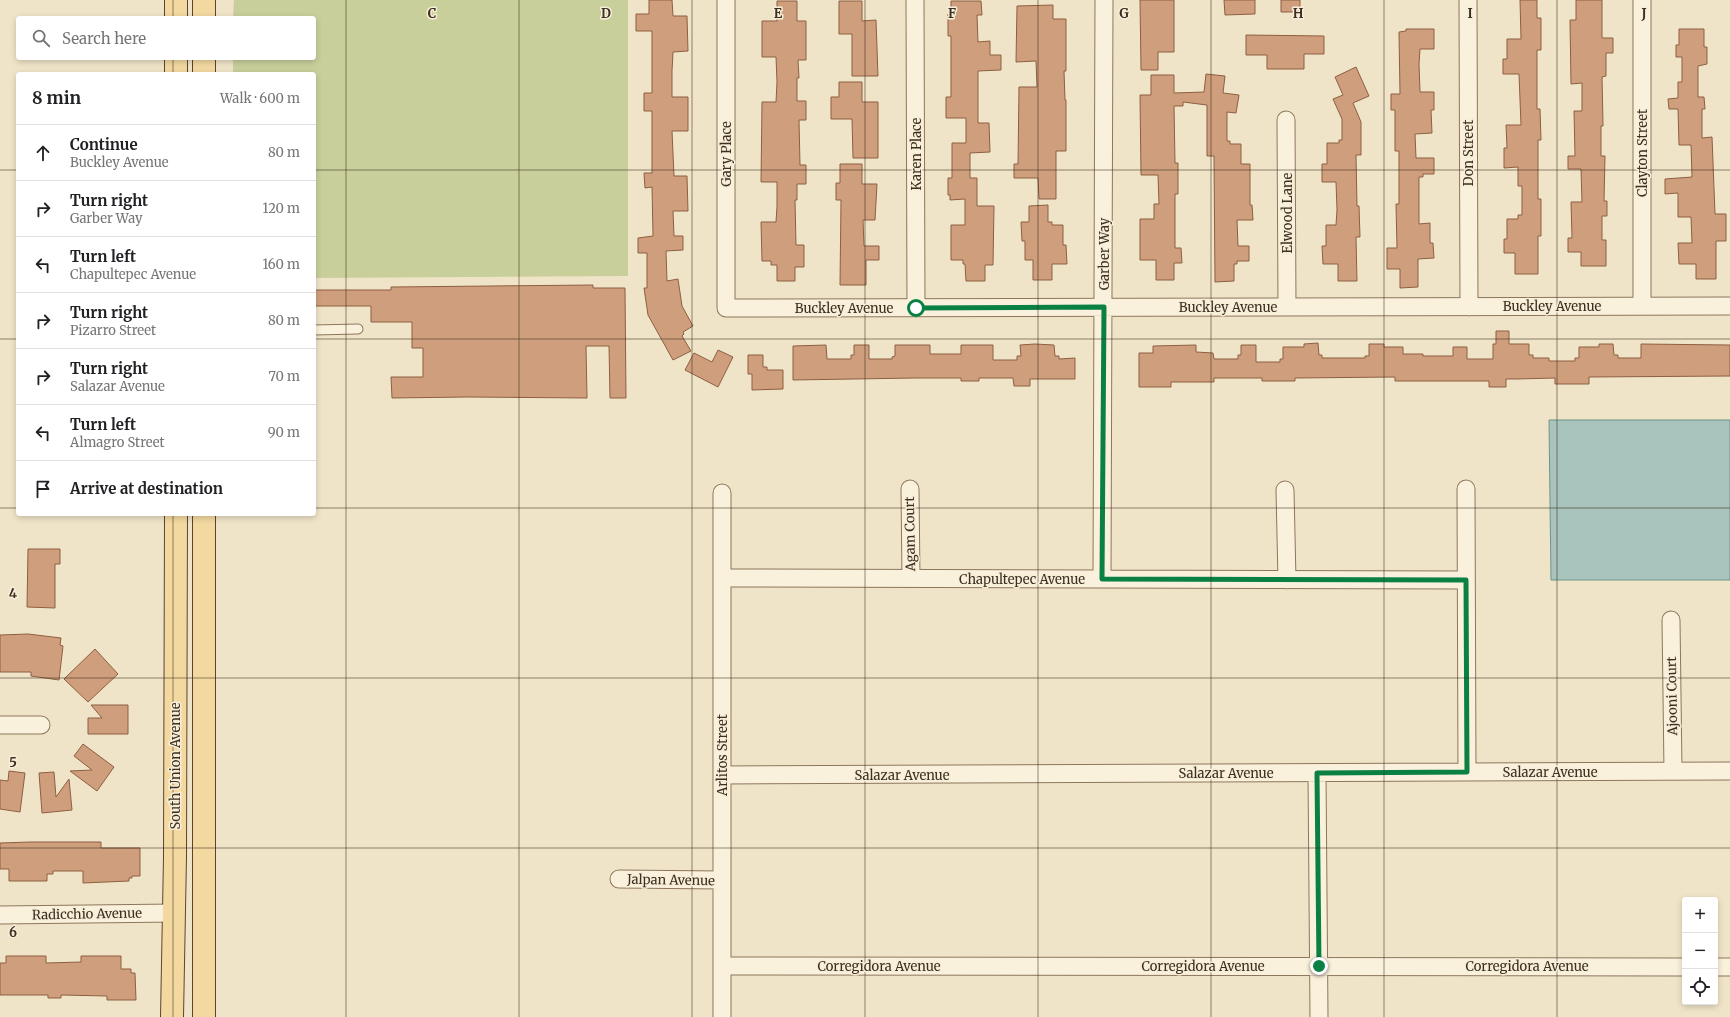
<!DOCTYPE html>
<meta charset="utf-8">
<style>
:root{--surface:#fff;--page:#f6f6f6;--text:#202124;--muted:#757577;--line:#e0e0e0}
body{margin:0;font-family:Merriweather,serif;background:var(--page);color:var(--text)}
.controls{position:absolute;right:12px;bottom:12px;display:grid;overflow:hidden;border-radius:4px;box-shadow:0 2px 6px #0003}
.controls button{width:36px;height:36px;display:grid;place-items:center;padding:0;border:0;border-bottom:1px solid var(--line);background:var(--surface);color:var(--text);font:20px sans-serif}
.stop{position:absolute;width:12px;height:12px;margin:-9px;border:3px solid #0b8043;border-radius:50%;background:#fff}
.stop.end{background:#0b8043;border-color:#fff;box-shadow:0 1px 4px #0008}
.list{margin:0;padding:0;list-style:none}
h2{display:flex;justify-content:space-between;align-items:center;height:52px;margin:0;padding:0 16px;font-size:17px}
h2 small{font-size:13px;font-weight:400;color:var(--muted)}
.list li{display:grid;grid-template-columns:26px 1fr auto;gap:12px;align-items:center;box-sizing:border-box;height:56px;padding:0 16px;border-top:1px solid var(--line)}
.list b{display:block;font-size:15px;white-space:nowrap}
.list p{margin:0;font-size:13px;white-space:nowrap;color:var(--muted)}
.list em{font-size:13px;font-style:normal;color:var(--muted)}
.icon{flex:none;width:22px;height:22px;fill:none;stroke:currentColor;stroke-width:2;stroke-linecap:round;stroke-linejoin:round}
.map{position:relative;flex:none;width:1730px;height:1017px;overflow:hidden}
.search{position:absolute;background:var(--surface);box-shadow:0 2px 6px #0003;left:16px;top:16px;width:300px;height:44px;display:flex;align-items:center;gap:10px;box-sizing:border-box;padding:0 14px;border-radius:4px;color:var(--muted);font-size:15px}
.panel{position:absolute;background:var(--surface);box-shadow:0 2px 6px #0003;left:16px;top:72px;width:300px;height:444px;border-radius:4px}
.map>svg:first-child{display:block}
.green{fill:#c9cf9b}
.water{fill:#a9c4bc;stroke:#6f938a}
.building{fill:#cf9f7d;stroke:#8d5f41}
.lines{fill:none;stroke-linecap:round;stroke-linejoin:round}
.service-casing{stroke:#8d765c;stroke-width:11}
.minor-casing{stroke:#8d765c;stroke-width:19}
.primary-casing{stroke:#5b4430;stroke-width:24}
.service{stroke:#faf1dc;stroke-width:9}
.minor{stroke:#faf1dc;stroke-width:17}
.primary{stroke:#f3d9a0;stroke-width:22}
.route{stroke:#0b8043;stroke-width:5}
.grid{fill:none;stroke:#3d2e20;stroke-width:1;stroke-opacity:0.55}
.labels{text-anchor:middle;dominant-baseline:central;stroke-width:3;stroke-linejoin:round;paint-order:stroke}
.street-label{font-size:13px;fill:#3d2e20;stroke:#f7eed8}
.grid-label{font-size:13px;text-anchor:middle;font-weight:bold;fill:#3d2e20;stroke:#f7eed8;stroke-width:3;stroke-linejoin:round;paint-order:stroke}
</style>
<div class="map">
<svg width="1730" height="1017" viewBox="0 0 1730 1017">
<rect width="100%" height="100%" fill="#f0e4c8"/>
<!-- green -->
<path class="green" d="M234,0H628V276L314,278V74H233V58H314V18H233Z"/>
<!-- water -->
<path class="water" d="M1549,420H1730V580H1551Z"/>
<!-- building -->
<path class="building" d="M649,0H672L673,16H687L688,51L673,52L672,71V97H688V131H672L674,176H687L688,211H673L674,236H683V250L666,251L667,281L678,279L682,306L693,326L683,332L684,334L682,336L691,351L673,360L648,315L644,288H647V253H638V238L653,236L652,187L645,188L644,173H652V111H644V93H652V31H636V14H649Z
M1140,0H1174V52H1158V70H1141Z
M1224,0H1255V14L1225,15Z
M1281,0H1300V12H1281Z
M1520,0H1537V18H1541V50H1537V109H1540L1541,140H1538V199H1541V236H1538V274H1515V253H1504V239H1507V219H1518V215H1522V186H1518V167L1504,168V148H1507L1506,125H1521L1519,74H1503V59H1507V39H1521Z
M1576,0H1602V38H1613V53H1606V76L1602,77L1603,126H1601V156H1605L1604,201H1607V216H1602V240H1606V266H1581V252H1568V238H1572L1571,202H1582L1581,169H1568V156H1575L1574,111H1582V83L1571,84L1570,20H1576Z
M777,1H797V21H806V60H798L799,78H797V101H806V120H799L800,165H806V184H797V200H795L796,245H804V267H795V281H777V265H771V261H762L761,222H776L777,206V182H761L762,102H776L777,82L776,57H762V21H777Z
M839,1H862V21L876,20L878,76H852V34H839Z
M951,1H981L982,15H977L978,42L990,41V55H1001V70L978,71V123H989L990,152L970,153V178H977V206H994L993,265H985V281H966L965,264H963V260H951V225H965V199L950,200V195H948V178H952V143H966V118H946V97H951V36H948V14H951Z
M1053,5V19H1066V71H1064L1065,100H1066V151H1056V199H1039L1038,178H1014V164H1018L1019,87H1037L1036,61L1016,62L1017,6Z
M1406,29H1434V49H1420L1419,64L1420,92H1434V110H1431L1432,133L1415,134L1416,158H1434V174H1423V177H1419V224L1430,223V243H1433L1434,258L1418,259V287L1400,288V269H1387V248H1397L1396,204H1399V151H1395V110H1391V94H1400L1399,32L1406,31Z
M1679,29H1704V47H1707V64L1698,66V97H1704L1705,109H1702V138L1712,137L1715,214H1726V241H1716V279H1696V264H1679L1678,243H1692L1691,217H1678V193L1665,194V179L1692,177L1691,145H1679L1678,109H1669L1668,99L1678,98V82H1682V57H1676V45H1679Z
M1246,35L1324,36V54H1304V69H1267V55H1246Z
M1356,67L1369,96L1353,103L1361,122V155H1356L1357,206H1359L1360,237H1356L1357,281H1338V264H1323L1322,246H1326V225H1336L1337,210L1336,182H1322V164H1327V143H1339V140H1342V119L1333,99L1343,95L1335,77Z
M1206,74L1225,76L1223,93L1239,95L1236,113L1227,112V141H1230V144H1241V164H1250V205H1252L1253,220H1237L1238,246H1249V261H1237V264H1234V281L1215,282L1214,156H1207V105L1183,102V106H1174L1175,163H1178V194H1175V248H1181L1182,263H1174V280H1156V260H1140V219H1154V204H1159L1158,175H1141L1140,95H1151V75H1174V93L1204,92Z
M839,82H862V102H878V158H853L852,119H831V97H839Z
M840,164H862V184H877L875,220H863L864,246H879V260H866V285H840L841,200H836V183H840Z
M1048,205V222H1052V225H1063V245H1066L1067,264H1052V280H1033V260H1025V241H1022L1021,222H1029V206Z
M593,285V288H625L626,398H610L609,346H586L587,398L468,397L392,398L391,377H423V348H412V322H371V306H314V290H391V287Z
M1496,331H1509V344H1529V355H1533V358H1549V361H1575V358H1579V347H1599V344H1613L1614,355H1618V358H1641V344L1730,345V376L1589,377V384H1555V378L1517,379H1506V387H1489V381H1395V377L1295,378V381H1262V378H1214V382H1171V387H1139V353H1153V346L1196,345V352L1213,353L1214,359H1238V355H1241V345H1256V362H1280V359H1283V347H1304V344L1318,343L1319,355H1322V358H1365V356H1369V344H1384V347H1403V354H1423V356H1453V347H1467V359H1493V344H1496Z
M1035,344L1054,345L1055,356H1059V359L1075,358V379H1030V386H1014L1013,378H979V381H961V378H915L793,380V346L826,345L827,359H851V355H854V345H869V359H892V357L895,356V345H930V354H961V345H993V360H1017V356H1021L1020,345Z
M718,350L733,357L718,387L685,370L694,353L712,362Z
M748,355H763V367H767V370H783V389L752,390V374H748Z
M28,549H60V564H55V608L27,607Z
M28,634L61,638L60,645L63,646L59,680L31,676V672H0V635Z
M95,649L118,674L88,702L64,679Z
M91,705H128V734H88V718H102Z
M83,744L114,767L97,791L70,771L92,770L74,756Z
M9,771L25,773L20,812L0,809V780L8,781Z
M54,772L56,797L69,779L72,810L42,813L39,773Z
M30,842H101V848H140V876H132V878H129V881L83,883V871H53V874H47V881H9V869H0V843Z
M6,956H46V963L81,962V956H121V969H131V973H135L136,1000H107V996L61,995V998H48V995H0V963H6Z"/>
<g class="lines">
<!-- service casing -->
<g class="service-casing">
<path id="service" d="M314,330L358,329"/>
</g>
<!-- minor casing -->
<g class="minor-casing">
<path id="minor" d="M726,0V308L1730,306
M915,0L916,308
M1468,0L1469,307
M1642,0V306
M1286,120L1287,307
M910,489L911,578
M1466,489L1467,772
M1285,490L1287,580
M722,493V1017
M722,578L1466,580
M1102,579L1104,0
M1671,620L1673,771
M0,725H41
M1317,773L1319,1017
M722,775L1730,771
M619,879L722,880
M0,915L175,913
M722,966L1685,967
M1715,967H1730"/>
</g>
<!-- primary casing -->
<g class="primary-casing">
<path id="primary" d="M176,18V0
M204,18V0
M176,74V58
M204,74V58
M204,514V1017
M172,1017L175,857L176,514"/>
</g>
<!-- service -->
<use href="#service" class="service"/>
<!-- minor -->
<use href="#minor" class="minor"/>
<!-- primary -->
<use href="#primary" class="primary"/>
</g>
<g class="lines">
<!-- route -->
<path class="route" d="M916,308L1104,307L1102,579L1466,580L1467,772L1317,773L1319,966"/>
</g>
<!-- grid -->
<path class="grid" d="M173,0V18M346,0V1017M519,0V1017M692,0V1017M865,0V1017M1038,0V1017M1211,0V1017M1384,0V1017M1557,0V1017M173,58V74M0,170H18M314,170H1730M0,339H18M314,339H1730M0,508H18M314,508H1730M173,514V1017M0,678H1730M0,848H1730"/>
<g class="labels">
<!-- street labels -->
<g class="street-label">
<text transform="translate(1468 153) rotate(-90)">Don Street</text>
<text transform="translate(1642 153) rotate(-90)">Clayton Street</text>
<text transform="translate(726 154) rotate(-90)">Gary Place</text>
<text transform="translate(916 154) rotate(-90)">Karen Place</text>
<text transform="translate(1287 213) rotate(-90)">Elwood Lane</text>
<text transform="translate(1104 254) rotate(-90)">Garber Way</text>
<text x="1552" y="306">Buckley Avenue</text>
<text x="1228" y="307">Buckley Avenue</text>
<text x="844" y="308">Buckley Avenue</text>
<text transform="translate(910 534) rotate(-91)">Agam Court</text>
<text x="1022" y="579">Chapultepec Avenue</text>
<text transform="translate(1672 696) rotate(-91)">Ajooni Court</text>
<text transform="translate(722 755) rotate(-90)">Arlitos Street</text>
<text transform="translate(175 766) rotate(-90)">South Union Avenue</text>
<text x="1550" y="772">Salazar Avenue</text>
<text x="1226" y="773">Salazar Avenue</text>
<text x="902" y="775">Salazar Avenue</text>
<text transform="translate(671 880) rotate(1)">Jalpan Avenue</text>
<text transform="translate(87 914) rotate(-1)">Radicchio Avenue</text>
<text x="879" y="966">Corregidora Avenue</text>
<text x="1203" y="966">Corregidora Avenue</text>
<text x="1527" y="966">Corregidora Avenue</text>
</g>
</g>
<g class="grid-label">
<text x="432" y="18">C</text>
<text x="606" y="18">D</text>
<text x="778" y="18">E</text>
<text x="952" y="18">F</text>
<text x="1124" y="18">G</text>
<text x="1298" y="18">H</text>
<text x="1470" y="18">I</text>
<text x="1644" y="18">J</text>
<text x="13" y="598">4</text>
<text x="13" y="767">5</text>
<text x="13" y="937">6</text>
</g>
</svg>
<div class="controls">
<button>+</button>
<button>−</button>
<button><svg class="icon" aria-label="locate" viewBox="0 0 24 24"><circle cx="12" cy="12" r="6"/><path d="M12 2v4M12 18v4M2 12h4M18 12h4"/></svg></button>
</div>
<div class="stop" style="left:916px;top:308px"></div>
<div class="stop end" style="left:1319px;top:966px"></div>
<div class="search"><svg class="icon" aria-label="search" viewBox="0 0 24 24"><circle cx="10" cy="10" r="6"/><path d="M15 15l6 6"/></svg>Search here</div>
<section class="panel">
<h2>8 min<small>Walk · 600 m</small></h2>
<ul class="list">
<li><svg class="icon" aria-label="ahead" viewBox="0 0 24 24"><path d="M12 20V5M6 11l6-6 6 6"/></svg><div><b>Continue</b><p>Buckley Avenue</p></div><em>80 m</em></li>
<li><svg class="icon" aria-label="right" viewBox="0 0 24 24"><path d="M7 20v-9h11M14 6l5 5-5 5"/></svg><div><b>Turn right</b><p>Garber Way</p></div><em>120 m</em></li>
<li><svg class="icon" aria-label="left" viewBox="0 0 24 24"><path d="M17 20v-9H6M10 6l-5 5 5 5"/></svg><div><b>Turn left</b><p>Chapultepec Avenue</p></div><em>160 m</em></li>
<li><svg class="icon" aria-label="right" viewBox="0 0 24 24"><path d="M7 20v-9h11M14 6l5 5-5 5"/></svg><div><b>Turn right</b><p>Pizarro Street</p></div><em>80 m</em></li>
<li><svg class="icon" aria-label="right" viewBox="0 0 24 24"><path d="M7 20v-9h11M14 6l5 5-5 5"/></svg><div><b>Turn right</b><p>Salazar Avenue</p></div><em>70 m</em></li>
<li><svg class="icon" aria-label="left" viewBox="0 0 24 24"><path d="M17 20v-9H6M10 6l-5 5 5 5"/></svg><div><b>Turn left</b><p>Almagro Street</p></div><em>90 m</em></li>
<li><svg class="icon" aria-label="arrive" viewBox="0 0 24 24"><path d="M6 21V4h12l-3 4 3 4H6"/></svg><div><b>Arrive at destination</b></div></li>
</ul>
</section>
</div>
